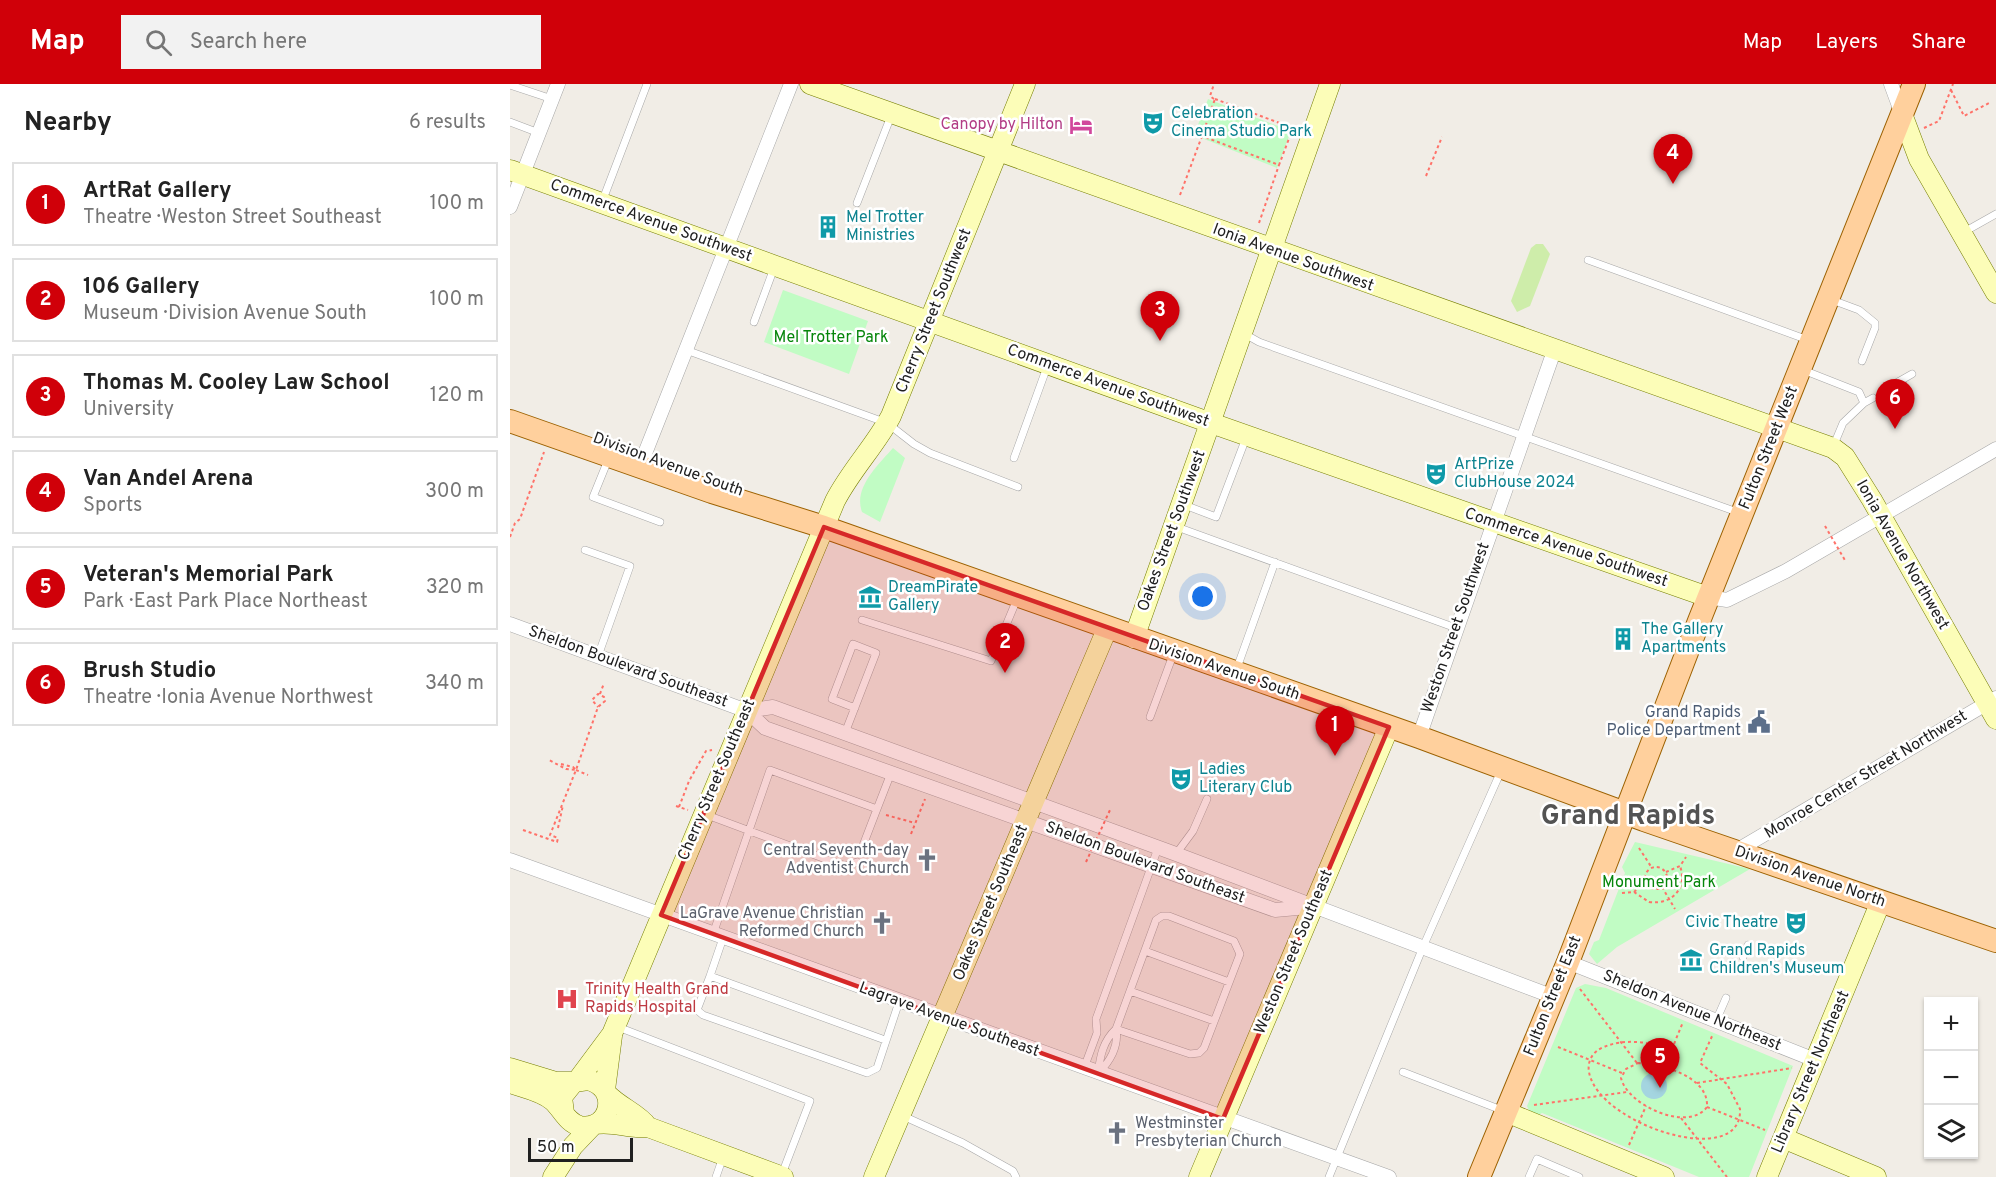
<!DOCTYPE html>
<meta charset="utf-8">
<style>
:root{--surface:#fff;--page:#f2f2f2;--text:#222;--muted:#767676;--line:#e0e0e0;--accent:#d00009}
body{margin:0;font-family:Overpass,sans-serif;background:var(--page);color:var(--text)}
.controls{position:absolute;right:18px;bottom:18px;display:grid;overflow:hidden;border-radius:0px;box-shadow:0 2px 4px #0004}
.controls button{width:54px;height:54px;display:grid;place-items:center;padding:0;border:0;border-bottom:2px solid var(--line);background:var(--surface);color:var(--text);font:30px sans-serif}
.scale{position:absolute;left:18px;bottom:15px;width:105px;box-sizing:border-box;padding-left:6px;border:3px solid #202020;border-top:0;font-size:16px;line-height:21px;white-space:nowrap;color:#202020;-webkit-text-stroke:4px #fff;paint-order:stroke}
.you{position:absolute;left:693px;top:513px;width:21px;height:21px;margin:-15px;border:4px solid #fff;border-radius:50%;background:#1a73e8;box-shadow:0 0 0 9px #1a73e833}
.badge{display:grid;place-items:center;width:39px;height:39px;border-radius:50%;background:var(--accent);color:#fff;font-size:20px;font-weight:700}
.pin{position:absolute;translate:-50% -50px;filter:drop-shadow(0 2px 3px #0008)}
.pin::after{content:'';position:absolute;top:32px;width:21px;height:18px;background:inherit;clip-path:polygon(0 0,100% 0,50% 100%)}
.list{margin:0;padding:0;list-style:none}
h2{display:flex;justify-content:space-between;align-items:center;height:78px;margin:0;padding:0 24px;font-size:26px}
h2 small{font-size:20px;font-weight:400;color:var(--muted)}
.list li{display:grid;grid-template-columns:39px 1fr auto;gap:18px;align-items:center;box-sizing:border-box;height:84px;margin:0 12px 12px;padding:0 12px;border:2px solid var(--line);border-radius:0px}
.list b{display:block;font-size:22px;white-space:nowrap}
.list p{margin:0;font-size:20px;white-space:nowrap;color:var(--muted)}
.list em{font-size:20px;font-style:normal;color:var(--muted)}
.icon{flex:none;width:33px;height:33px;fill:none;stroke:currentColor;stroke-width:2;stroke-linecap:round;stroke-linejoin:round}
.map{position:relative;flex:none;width:1486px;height:1093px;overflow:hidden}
header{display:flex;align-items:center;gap:36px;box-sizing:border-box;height:84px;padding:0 30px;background:var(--accent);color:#fff}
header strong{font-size:28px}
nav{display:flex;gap:33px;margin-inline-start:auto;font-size:21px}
.search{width:420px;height:54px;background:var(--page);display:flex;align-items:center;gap:15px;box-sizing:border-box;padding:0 21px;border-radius:0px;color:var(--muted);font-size:22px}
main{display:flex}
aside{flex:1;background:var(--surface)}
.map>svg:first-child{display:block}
.grass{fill:#ceedaa}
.park{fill:#c1fcc4}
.water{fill:#a4d5e0}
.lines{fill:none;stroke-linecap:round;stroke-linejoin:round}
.lane-casing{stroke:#a7a7a7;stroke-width:8}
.street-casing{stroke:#a7a7a7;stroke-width:15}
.secondary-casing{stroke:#757e00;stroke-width:21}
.primary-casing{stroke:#9c6100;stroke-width:24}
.path{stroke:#ff7269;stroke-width:2;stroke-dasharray:3 3;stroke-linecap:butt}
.lane{stroke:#fff;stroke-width:7}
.street{stroke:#fff;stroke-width:14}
.secondary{stroke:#fcfdb8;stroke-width:20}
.primary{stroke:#ffd09d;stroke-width:22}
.path-bridge{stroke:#ff7269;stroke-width:2;stroke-dasharray:3 3;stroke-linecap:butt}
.marked{fill:#d62828;fill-opacity:0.2;stroke:#d62828;stroke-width:4.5;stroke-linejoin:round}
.labels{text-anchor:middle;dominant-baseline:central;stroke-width:5;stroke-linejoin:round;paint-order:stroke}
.culture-label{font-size:16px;fill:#0d838f;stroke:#fff;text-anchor:start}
.hotel-label{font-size:16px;fill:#b23c85;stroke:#fff;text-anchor:end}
.street-label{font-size:16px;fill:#202020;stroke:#fff}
.park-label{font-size:16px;fill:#06860b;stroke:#fff}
.service-label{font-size:16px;fill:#4e5e75;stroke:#fff;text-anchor:end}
.worship-label{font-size:16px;fill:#5b616d;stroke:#fff;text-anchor:end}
.health-label{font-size:16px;fill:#be3a42;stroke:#fff;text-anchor:start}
.town-label{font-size:28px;font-weight:bold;fill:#535353;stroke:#fff}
</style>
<header>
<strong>Map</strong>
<div class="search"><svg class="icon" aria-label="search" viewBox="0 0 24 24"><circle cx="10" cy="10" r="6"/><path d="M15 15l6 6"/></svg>Search here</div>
<nav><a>Map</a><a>Layers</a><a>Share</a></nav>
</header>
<main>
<aside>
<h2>Nearby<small>6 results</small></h2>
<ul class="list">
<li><span class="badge">1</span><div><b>ArtRat Gallery</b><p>Theatre · Weston Street Southeast</p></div><em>100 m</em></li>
<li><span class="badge">2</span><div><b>106 Gallery</b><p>Museum · Division Avenue South</p></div><em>100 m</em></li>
<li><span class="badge">3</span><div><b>Thomas M. Cooley Law School</b><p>University</p></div><em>120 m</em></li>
<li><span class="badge">4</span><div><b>Van Andel Arena</b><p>Sports</p></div><em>300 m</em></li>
<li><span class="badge">5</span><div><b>Veteran's Memorial Park</b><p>Park · East Park Place Northeast</p></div><em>320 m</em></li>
<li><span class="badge">6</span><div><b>Brush Studio</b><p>Theatre · Ionia Avenue Northwest</p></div><em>340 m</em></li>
</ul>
</aside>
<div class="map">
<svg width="1486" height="1093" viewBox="0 0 1486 1093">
<rect width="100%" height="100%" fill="#f1ede6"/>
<!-- grass -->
<path class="grass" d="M1026,160H1033L1040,170L1020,222L1007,228L1001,217L1021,164Z"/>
<!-- park -->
<path class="park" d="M698,15L781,47L767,84L684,51Z
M273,206L358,237L339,290L254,258Z
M383,364L395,374L370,438L352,428C343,404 368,381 383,364Z
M1125,758L1240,785L1107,863L1087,880L1079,870L1084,858L1089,856L1115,789L1112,783Z
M1075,900L1096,904L1283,982L1239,1093H1189L1032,1029L1027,1032L1020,1029L1017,1022L1066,904Z"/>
<!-- water -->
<path class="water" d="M1131 1002a13 13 0 1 1 26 0a13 13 0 1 1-26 0Z"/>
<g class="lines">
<!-- lane casing -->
<g class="lane-casing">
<path id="lane" d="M0,1L42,15
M0,38L29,49
M92,118L137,0
M347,119L381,32
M1454,148L1486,130
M1078,176L1298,256
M1322,216L1349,226L1365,239V244L1352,277
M244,238L264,184
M733,249L749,258L1230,429
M176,266L377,339L404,360L420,369L508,403
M1293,286L1349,308L1354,319L1333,339L1323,363
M1379,303L1402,290
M1354,319L1363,314
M504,374L537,283
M98,376L83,413L150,438
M672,420L706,433L736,354
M667,443L946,544
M75,466L120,482L88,572
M352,536L481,577L507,515
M727,584L765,478
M640,633L663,571
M335,649L366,569L343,560L322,615L345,624
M197,731L329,780L338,782L347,778
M352,764L367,725
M666,770L683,747L697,715
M652,832H659L724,857L730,870L694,964L689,969L680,970L606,945L646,836Z
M203,850L260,686L367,725L381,689
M635,867L719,898
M1233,873L1238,861
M200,892L213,854
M620,907L704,937
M1206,937L1216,914
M108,943L300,1017L272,1090
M606,945C609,963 600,977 588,990C590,972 593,957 606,945Z
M375,956L200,892L187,926L193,931L357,989L367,984L389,918
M574,984L587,949L586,935L648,764
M893,988L994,1027
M393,1032L453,1059L503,1087L506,1093
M206,1093L213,1073
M819,1093L913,863L991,687
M1019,1093L1027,1075L1069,1093"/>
</g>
<!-- street casing -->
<g class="street-casing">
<path id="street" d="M1381,0L1392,30
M0,123L48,0
M130,382L281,0
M1198,513L1217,516L1276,487L1486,365
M0,540L237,627L255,644L765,826L798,823
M237,627L263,623L666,770L1044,913
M909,653L1044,267
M1226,767L1486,614
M0,776L879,1093
M1058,878L1305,976"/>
</g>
<!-- secondary casing -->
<g class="secondary-casing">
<path id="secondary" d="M300,0L1323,364L1335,373L1362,416L1486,635
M1392,30L1409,75L1486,209
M0,86L684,333L1198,513
M624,554L820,0
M0,984L46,998H64
M67,997L102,950L325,417C341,386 365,362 381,332L515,0
M0,999C14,1004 32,1007 43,1017C52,1025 57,1039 70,1042C100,1048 111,1004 78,996L64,998L52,1013L54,1029
M95,1006L102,952
M96,1009C110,1024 128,1029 138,1043
M996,1028L1154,1093
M86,1040C104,1037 120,1045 138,1043L273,1093
M1273,1054L1366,1093
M43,1093L63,1062L83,1041
M364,1093L597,545
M689,1093L879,643
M1257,1093L1371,817"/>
</g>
<!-- primary casing -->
<g class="primary-casing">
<path id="primary" d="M0,337L202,408L314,443L909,653L1134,736L1486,857
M969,1093L1058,878L1189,537L1404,0"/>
</g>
<!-- path -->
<path class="path" d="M1441,6L1454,32L1481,18
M704,15L700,12L704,0
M705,15L783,44L769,81L692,52Z
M1414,44L1429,37L1443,0
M916,92L932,53
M670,111L692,52
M749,139L769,81
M0,453L5,439L10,435L34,368
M90,610L94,599
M51,680L63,683L66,686L88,623L95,617L94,613L88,610L82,616L88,623
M66,686L78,691
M166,722L178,726
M169,723L179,697L196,667L202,666
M376,731L405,739
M48,744L53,721
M13,746L47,758L48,754L40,751L66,686L56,685L39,676
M401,750L415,715
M1129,764L1142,784
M1135 794a11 11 0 1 1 22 0a11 11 0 1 1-22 0Z
M1156,788L1170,782L1176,773
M1152,803L1165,825
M1124,808L1139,818C1162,821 1178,804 1170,782
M1112,809L1124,808L1136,797
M1070,905L1127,979
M1048,963L1112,989
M1162,966C1142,958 1114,954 1094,963C1083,967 1077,977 1079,988C1088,1041 1233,1087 1230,1025L1217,1000L1190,979L1203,950
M1128,979C1151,980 1199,992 1197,1023C1178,1049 1117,1021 1111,994L1116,985Z
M1155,982L1173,938
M1187,999L1282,984
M1024,1021L1117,1008
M1197,1023L1255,1046
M1171,1034L1217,1093
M1119,1061L1136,1022"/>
<!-- lane -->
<use href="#lane" class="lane"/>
<!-- street -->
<use href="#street" class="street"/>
<!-- secondary -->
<use href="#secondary" class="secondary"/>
<!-- primary -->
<use href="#primary" class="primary"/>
<!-- path-bridge -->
<path class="path-bridge" d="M1315,442L1336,478
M576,778L600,726"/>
</g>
<!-- marked area -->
<path class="marked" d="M314,443L879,643L713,1035L151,831Z"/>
<!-- icons -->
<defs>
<g id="theatre-bare" transform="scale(1.8)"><path d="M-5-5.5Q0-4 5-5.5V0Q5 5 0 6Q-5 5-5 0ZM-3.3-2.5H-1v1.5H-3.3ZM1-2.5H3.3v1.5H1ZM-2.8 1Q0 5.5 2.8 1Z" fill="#0f9aa8" stroke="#fff" stroke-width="2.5" paint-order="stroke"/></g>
<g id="hotel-bare" transform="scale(1.8)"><path d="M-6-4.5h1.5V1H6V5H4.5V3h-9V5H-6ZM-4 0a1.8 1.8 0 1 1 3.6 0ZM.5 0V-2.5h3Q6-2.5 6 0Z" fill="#d1479c" stroke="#fff" stroke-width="2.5" paint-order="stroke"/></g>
<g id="building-bare" transform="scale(1.8)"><path d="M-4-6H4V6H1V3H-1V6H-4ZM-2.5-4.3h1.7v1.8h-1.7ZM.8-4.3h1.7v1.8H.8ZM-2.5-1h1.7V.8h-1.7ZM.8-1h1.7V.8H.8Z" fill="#0f9aa8" stroke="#fff" stroke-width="2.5" paint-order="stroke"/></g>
<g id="museum-bare" transform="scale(1.8)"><path d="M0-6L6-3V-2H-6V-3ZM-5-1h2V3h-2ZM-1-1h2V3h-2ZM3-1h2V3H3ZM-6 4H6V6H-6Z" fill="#0f9aa8" stroke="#fff" stroke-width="2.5" paint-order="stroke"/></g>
<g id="civic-bare" transform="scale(1.8)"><path d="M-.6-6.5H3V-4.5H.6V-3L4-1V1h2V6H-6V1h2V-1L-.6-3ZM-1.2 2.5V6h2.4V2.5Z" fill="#5c6f8a" stroke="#fff" stroke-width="2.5" paint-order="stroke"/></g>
<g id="church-bare" transform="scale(1.8)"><path d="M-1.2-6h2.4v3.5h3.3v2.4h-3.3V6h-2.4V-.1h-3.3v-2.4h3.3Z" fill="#6b7280" stroke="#fff" stroke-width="2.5" paint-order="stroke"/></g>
<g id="hospital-bare" transform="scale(1.8)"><path d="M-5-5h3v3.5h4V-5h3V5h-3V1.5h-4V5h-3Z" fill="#e0444e" stroke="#fff" stroke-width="2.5" paint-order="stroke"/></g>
</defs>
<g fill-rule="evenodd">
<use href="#theatre-bare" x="643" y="39"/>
<use href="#hotel-bare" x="571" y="41"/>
<use href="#building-bare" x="318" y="143"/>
<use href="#theatre-bare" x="926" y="390"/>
<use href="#museum-bare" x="360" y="513"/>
<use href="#building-bare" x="1113" y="555"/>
<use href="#civic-bare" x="1249" y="638"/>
<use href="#theatre-bare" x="671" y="695"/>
<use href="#church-bare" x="417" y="776"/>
<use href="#church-bare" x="372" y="839"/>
<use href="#theatre-bare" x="1286" y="839"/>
<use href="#museum-bare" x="1181" y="876"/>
<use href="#hospital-bare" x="57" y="915"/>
<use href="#church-bare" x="607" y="1049"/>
</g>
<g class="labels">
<!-- culture labels -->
<g class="culture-label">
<text x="661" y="30">Celebration<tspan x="661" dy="18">Cinema Studio Park</tspan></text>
<text x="336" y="134">Mel Trotter<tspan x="336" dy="18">Ministries</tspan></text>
<text x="944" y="381">ArtPrize<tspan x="944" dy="18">ClubHouse 2024</tspan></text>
<text x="378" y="504">DreamPirate<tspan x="378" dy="18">Gallery</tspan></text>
<text x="1131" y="546">The Gallery<tspan x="1131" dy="18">Apartments</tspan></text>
<text x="689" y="686">Ladies<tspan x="689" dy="18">Literary Club</tspan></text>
<text x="1268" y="839" text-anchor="end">Civic Theatre</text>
<text x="1199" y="867">Grand Rapids<tspan x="1199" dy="18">Children's Museum</tspan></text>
</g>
<!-- hotel labels -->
<g class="hotel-label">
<text x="553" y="41">Canopy by Hilton</text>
</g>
<!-- street labels -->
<g class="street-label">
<text transform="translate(141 137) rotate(20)">Commerce Avenue Southwest</text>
<text transform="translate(783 174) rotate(20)">Ionia Avenue Southwest</text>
<text transform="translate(424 227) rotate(-68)">Cherry Street Southwest</text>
<text transform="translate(598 302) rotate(20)">Commerce Avenue Southwest</text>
<text transform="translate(1259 364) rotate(-68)">Fulton Street West</text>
<text transform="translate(158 381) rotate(20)">Division Avenue South</text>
<text transform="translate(662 447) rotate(-70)">Oakes Street Southwest</text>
<text transform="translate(1056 464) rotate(19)">Commerce Avenue Southwest</text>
<text transform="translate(1392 471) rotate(60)">Ionia Avenue Northwest</text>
<text transform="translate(946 544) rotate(-71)">Weston Street Southwest</text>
<text transform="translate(118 583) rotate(20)">Sheldon Boulevard Southeast</text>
<text transform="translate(714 586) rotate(19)">Division Avenue South</text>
<text transform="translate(1356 691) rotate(-31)">Monroe Center Street Northwest</text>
<text transform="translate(207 696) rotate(-67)">Cherry Street Southeast</text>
<text transform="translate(635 779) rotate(20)">Sheldon Boulevard Southeast</text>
<text transform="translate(1300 793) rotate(19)">Division Avenue North</text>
<text transform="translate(481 819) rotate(-67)">Oakes Street Southeast</text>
<text transform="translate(784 868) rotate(-67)">Weston Street Southeast</text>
<text transform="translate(1043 912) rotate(-68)">Fulton Street East</text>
<text transform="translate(1182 927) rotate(22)">Sheldon Avenue Northeast</text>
<text transform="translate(439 936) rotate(20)">Lagrave Avenue Southeast</text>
<text transform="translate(1301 988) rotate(-67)">Library Street Northeast</text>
</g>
<!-- park labels -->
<g class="park-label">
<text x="321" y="254">Mel Trotter Park</text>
<text x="1149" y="799">Monument Park</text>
</g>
<!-- service labels -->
<g class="service-label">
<text x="1231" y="629">Grand Rapids<tspan x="1231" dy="18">Police Department</tspan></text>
</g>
<!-- worship labels -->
<g class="worship-label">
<text x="399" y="767">Central Seventh-day<tspan x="399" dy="18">Adventist Church</tspan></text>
<text x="354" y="830">LaGrave Avenue Christian<tspan x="354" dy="18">Reformed Church</tspan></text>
<text x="625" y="1040" text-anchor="start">Westminster<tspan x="625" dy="18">Presbyterian Church</tspan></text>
</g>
<!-- health labels -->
<g class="health-label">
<text x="75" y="906">Trinity Health Grand<tspan x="75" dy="18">Rapids Hospital</tspan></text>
</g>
<!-- town labels -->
<g class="town-label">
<text x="1118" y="733">Grand Rapids</text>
</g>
</g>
</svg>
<div class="controls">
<button>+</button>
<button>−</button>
<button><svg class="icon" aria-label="layers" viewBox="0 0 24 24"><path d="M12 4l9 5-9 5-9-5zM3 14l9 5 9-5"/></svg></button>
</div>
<div class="scale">50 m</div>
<div class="you"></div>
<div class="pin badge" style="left:825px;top:672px">1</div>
<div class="pin badge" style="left:495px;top:589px">2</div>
<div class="pin badge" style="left:650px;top:257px">3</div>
<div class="pin badge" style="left:1163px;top:100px">4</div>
<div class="pin badge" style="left:1150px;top:1004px">5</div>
<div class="pin badge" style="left:1385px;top:345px">6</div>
</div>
</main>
